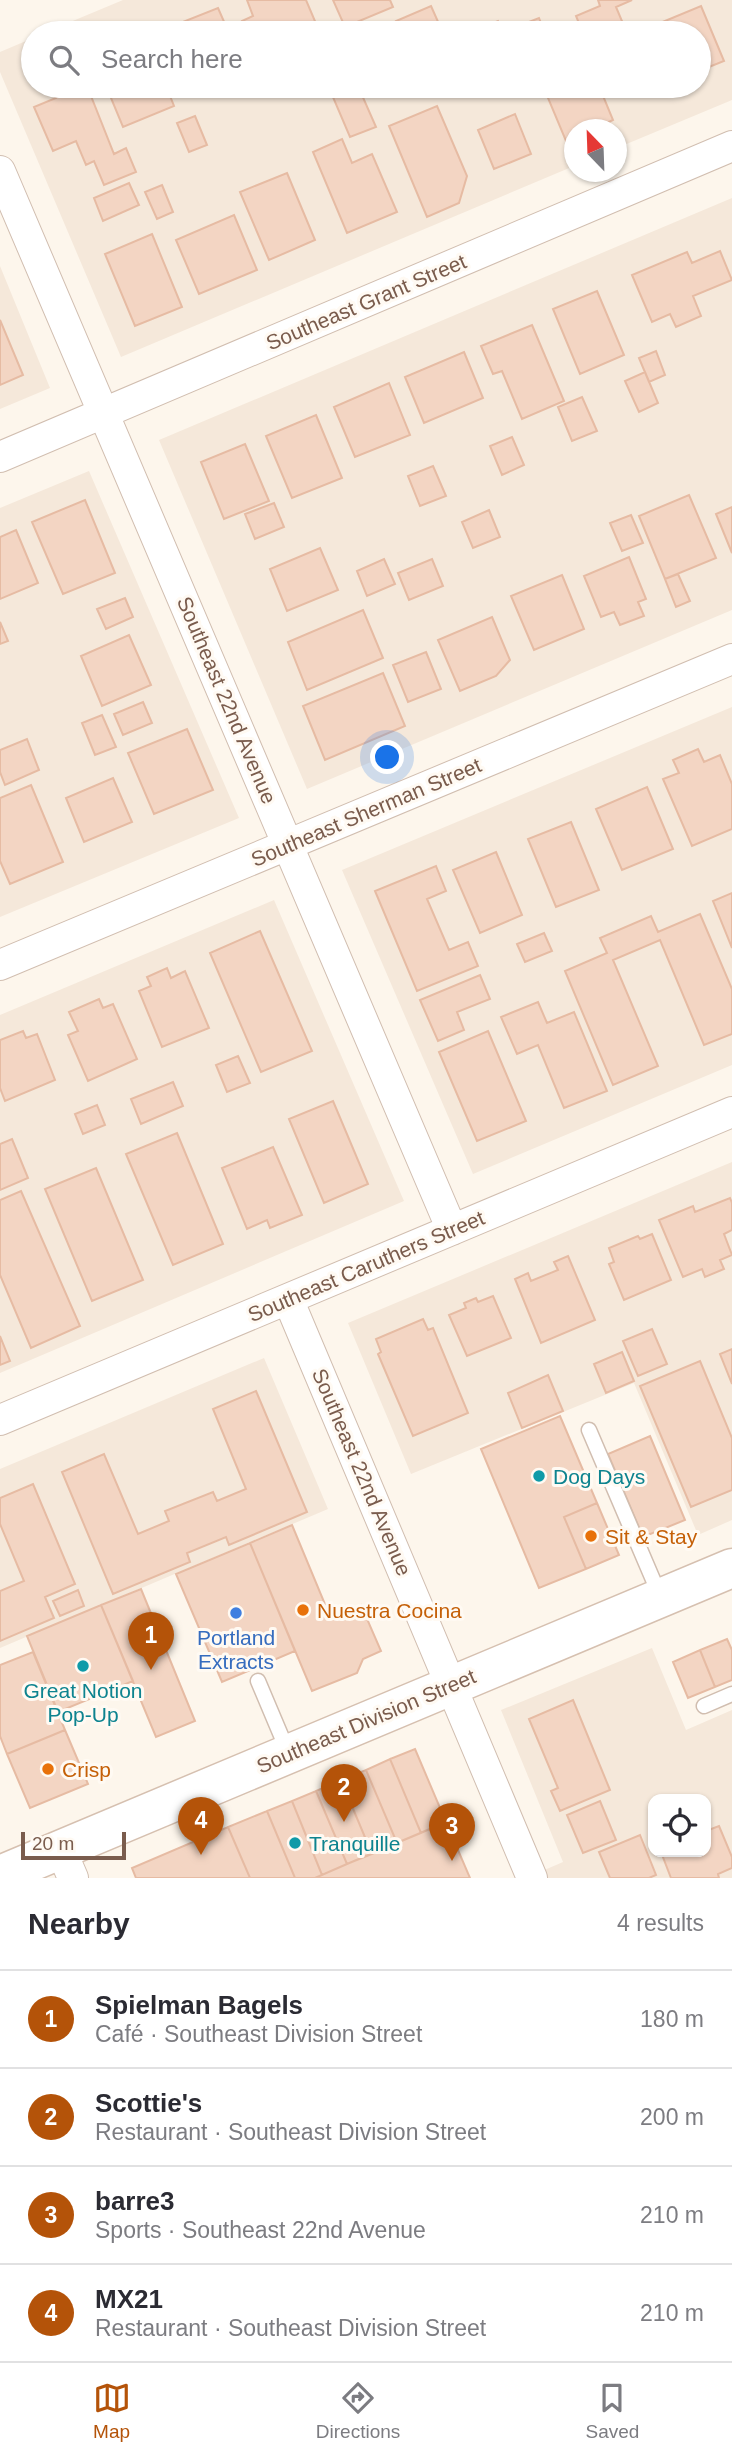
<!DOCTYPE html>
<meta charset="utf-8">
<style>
:root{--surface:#fff;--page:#f2f2f3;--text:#2b2b33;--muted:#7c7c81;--line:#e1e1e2;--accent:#b45309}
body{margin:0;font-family:Helvetica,sans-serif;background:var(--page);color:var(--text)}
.controls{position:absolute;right:21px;bottom:21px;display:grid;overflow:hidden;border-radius:14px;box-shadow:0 2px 5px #0004}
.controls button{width:63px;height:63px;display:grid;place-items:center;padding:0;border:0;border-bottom:2px solid var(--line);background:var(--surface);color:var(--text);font:35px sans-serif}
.compass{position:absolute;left:564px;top:119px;width:63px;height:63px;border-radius:50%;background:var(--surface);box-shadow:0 2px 5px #0004;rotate:337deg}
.scale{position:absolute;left:21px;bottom:18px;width:105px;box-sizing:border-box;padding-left:7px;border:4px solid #7a5c4d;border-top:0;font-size:19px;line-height:24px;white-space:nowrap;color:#7a5c4d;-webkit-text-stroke:5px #fffaf3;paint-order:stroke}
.you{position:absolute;left:388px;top:758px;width:24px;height:24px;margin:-18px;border:5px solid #fff;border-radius:50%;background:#1a73e8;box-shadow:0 0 0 10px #1a73e833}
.badge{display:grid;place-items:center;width:46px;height:46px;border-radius:50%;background:var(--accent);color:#fff;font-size:23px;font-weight:700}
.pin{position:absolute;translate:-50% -58px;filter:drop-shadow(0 2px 4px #0008)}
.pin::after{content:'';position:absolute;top:37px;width:24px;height:21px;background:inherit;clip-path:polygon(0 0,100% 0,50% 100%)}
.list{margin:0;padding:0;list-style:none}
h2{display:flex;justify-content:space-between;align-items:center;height:91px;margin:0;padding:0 28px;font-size:30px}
h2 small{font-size:23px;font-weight:400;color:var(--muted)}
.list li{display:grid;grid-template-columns:46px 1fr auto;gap:21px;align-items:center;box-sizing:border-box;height:98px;padding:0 28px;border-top:2px solid var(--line)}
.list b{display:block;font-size:26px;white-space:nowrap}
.list p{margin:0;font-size:23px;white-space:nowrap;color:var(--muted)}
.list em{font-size:23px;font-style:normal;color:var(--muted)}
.icon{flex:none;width:38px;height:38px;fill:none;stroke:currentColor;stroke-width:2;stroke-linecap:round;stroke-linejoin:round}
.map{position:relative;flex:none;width:732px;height:1878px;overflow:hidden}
.search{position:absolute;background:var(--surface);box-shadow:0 2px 5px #0004;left:21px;right:21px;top:21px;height:77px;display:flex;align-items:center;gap:18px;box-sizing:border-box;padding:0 24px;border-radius:38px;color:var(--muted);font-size:26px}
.sheet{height:483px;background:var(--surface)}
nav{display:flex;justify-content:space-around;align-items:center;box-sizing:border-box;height:98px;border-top:2px solid var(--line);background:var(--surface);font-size:19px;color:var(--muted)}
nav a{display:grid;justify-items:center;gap:4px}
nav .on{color:var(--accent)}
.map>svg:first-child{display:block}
.residential{fill:#f5e8da;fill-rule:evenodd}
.building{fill:#f3d5c3;stroke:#e6bba3;stroke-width:2}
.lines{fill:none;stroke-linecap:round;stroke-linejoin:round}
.lane-casing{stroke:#d1beb0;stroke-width:17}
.street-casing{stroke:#d1beb0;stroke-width:32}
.secondary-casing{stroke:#d6c0b0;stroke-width:41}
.lane{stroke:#fff;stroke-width:14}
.street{stroke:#fff;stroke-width:30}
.secondary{stroke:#fff;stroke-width:38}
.culture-dot{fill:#0f9aa8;stroke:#fffaf3;stroke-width:2.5}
.food-dot{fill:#e8710a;stroke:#fffaf3;stroke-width:2.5}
.shop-dot{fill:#3f7fe0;stroke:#fffaf3;stroke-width:2.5}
.labels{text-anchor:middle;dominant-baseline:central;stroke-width:6;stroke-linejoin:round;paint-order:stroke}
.street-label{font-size:21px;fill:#7a5c4d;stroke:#fffaf3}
.culture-label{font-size:21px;fill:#0d838f;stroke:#fffaf3;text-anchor:start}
.food-label{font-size:21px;fill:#c56008;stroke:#fffaf3;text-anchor:start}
.shop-label{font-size:21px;fill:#366cbe;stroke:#fffaf3}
</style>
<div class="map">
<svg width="732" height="1878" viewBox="0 0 732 1878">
<rect width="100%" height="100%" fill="#fdf6ec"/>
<!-- residential -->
<path class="residential" d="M123,0H732V100L617,148L616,130H574V166L121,357L0,72V52L33,38V86H699V33H44Z
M732,198V610L307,789L159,440Z
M0,266L50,388L0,409Z
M89,471L239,818L0,917V508Z
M732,707V1065L473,1174L342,870Z
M274,900L404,1201L0,1373V1015Z
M732,1162V1520L698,1535L634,1383L411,1474L348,1323Z
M264,1358L328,1509L0,1648V1469Z
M652,1648L686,1730L732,1710V1878H526L563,1862L501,1710ZM653,1799H706V1852H653Z"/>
<!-- building -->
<path class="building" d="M247,0H306L320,33H247L242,21L253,16Z
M333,0H390L393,7L345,27Z
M598,0H632L616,7L627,33H583L576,16L600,6Z
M431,6L443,33H401L396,21Z
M701,6L724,61L699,71V33H636Z
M218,8L229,33H172L170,27Z
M539,18L545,33H477L476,30L498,21L503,32Z
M51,86H87L114,154L126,148L136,172L104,185L94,161L86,165L76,141L53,151L34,107L56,98Z
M106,86H166L174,106L123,127Z
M195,86H217L198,93Z
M316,86H358L376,127L350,137L330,90L320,94Z
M492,86H509L510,87L495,93Z
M543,86H599L613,120L592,130H574V137L566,141Z
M437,106L467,176L459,203L427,217L389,126Z
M515,114L531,154L494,169L478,130Z
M195,116L207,145L189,152L177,123Z
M342,139L352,163L372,154L397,212L347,233L313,152Z
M287,173L315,240L269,260L240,192Z
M129,183L139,205L103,221L94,198Z
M162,185L173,212L157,219L145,192Z
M234,215L257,270L199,294L176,240Z
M152,234L182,307L135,326L105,254Z
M720,251L732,280L693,296L701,316L676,327L670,314L652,322L632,275L687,252L692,263Z
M597,291L624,355L580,374L553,309Z
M0,320L23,375L0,385Z
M532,325L564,401L522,419L502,371L493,374L481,346Z
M656,351L665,375L649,382L639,358Z
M464,352L483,398L424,423L405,377Z
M645,372L658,403L639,412L625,381Z
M389,383L410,435L355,457L334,407Z
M582,397L597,431L572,441L558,407Z
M316,415L342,478L292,498L266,436Z
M512,437L524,465L502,475L490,446Z
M245,444L269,501L224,519L201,462Z
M433,466L446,496L420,506L408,476Z
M689,495L716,558L665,579L639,516Z
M85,500L115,573L63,594L32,522Z
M274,503L284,527L255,539L245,514Z
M732,507V553L716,514Z
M489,510L500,537L473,548L462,522Z
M631,515L643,543L622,551L610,523Z
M16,530L38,583L0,599V537Z
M320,548L338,590L287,611L270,569Z
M629,557L646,599L638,602L644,616L620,625L614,612L601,617L584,576Z
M384,559L395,584L367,596L357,571Z
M432,559L443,586L409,600L398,573Z
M678,574L690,601L676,607L665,579Z
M562,575L584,629L534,650L511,596Z
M125,598L133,617L106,629L97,609Z
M363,610L383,658L307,690L288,642Z
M492,617L510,660L496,676L460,691L438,640Z
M0,622L8,641L0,644Z
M129,635L151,685L102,706L81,656Z
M426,652L441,689L408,702L393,665Z
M383,673L405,726L325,760L303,706Z
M143,702L152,723L123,735L114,714Z
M102,715L116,747L95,755L82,723Z
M187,729L213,790L154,814L128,753Z
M27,739L39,770L5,785L0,772V750Z
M698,749L704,762L720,755L732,784V829L692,846L663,779L679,773L673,760Z
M113,778L132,822L84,842L66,798Z
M31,785L63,862L10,884L0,861V798Z
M647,787L673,849L622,870L596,809Z
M571,822L599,890L556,907L528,839Z
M496,852L522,915L480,933L453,870Z
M436,866L446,891L427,899L449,950L468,942L478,966L417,991L375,891Z
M732,893V948L713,901Z
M700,914L732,989V1034L704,1045L660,940L613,960L658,1066L613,1085L565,971L607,953L600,938L651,916L658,932Z
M260,931L312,1051L261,1072L210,953Z
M544,933L552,951L525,962L517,944Z
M167,968L171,978L185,971L209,1028L162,1047L139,991L151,986L147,977Z
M480,975L490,999L457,1012L464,1030L438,1041L420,1000Z
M99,999L103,1008L113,1004L137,1059L88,1081L68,1035L78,1031L69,1012Z
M538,1002L547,1023L574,1012L607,1091L564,1108L538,1045L517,1054L501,1017Z
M23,1031L26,1038L37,1034L55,1080L5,1101L0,1088V1040Z
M488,1031L526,1121L477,1141L439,1052Z
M238,1056L250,1083L227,1092L216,1065Z
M173,1082L183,1106L141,1124L131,1099Z
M333,1101L368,1184L324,1203L289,1119Z
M97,1105L105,1125L83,1134L75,1114Z
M177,1133L223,1244L173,1265L126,1154Z
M12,1139L28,1178L0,1190V1144Z
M273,1147L302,1215L270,1228L267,1220L247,1229L222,1168Z
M96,1168L143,1280L92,1301L45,1189Z
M21,1191L80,1326L31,1348L0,1275V1200Z
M730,1198L732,1203V1230L724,1234L732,1255L720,1260L724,1269L705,1277L702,1269L683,1277L659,1220L693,1206L695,1212Z
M652,1234L671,1280L624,1300L609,1264L614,1262L609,1248L638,1236L640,1239Z
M568,1256L595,1320L541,1343L515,1279L528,1273L531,1281L558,1270L554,1262Z
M493,1296L511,1338L467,1356L449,1315L466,1308L464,1303L476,1298L478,1302Z
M423,1319L428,1330L433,1328L468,1413L413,1436L378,1354L381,1352L376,1339Z
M652,1329L667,1364L638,1376L623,1341Z
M0,1336L10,1361L0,1365Z
M732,1349V1384L720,1354Z
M622,1352L634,1381L606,1393L594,1364Z
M700,1361L732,1438V1490L691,1507L640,1386Z
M548,1375L563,1411L522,1428L508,1393Z
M256,1391L307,1512L229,1545L226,1537L187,1553L190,1562L113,1594L62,1472L104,1454L138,1534L169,1521L165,1511L213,1492L217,1501L246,1489L213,1409Z
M560,1416L597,1503L564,1517L586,1569L539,1588L481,1449Z
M650,1436L685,1520L643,1537L608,1454Z
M33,1484L75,1584L45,1597L54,1618L0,1641V1591L24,1581L0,1524V1498Z
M597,1503L619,1555L586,1569L564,1517Z
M292,1525L329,1614L342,1608L344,1613L361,1605L381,1651L363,1659L357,1673L312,1691L250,1543Z
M250,1543L295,1651L222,1682L176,1574Z
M141,1589L195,1721L156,1737L101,1605Z
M78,1590L84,1606L60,1616L53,1601Z
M101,1605L133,1681L58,1712L27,1636Z
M727,1639L732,1650V1680L715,1687L700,1650Z
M700,1650L715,1687L688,1698L673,1662Z
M33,1652L65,1730L7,1754L0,1736V1665Z
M573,1700L610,1790L560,1811L551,1791L558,1788L529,1719Z
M65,1730L88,1784L30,1808L7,1754Z
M415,1749L446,1822L421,1833L390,1759Z
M390,1759L421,1833L397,1843L366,1770Z
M366,1770L397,1843L372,1854L341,1780Z
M341,1780L372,1854L347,1864L316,1791Z
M316,1791L347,1864L322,1875L292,1801Z
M292,1801L322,1875L315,1878H295L267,1811Z
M600,1801L616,1840L583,1853L567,1815Z
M267,1811L295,1878H250L228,1827Z
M446,1822L470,1878H315L347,1864Z
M719,1826L732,1857V1868L718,1874L719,1878H671L661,1852H706V1831Z
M228,1827L250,1878H136L132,1868Z
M640,1835L656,1875L649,1878H610L599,1852Z"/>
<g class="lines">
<!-- lane casing -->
<g class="lane-casing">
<path id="lane" d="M589,1430L660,1596
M258,1681L288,1752
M704,1706L732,1694"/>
</g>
<!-- street casing -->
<g class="street-casing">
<path id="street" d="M0,171L452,1230
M0,457L732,146
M0,965L732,659
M288,1299L532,1878
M0,1420L732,1112
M61,1850L73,1878"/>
</g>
<!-- secondary casing -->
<g class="secondary-casing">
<path id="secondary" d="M0,1875L732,1568"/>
</g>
<!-- lane -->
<use href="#lane" class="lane"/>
<!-- street -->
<use href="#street" class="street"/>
<!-- secondary -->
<use href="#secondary" class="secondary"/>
</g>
<!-- markers -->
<g class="culture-dot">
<circle cx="539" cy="1476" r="7"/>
<circle cx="83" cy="1666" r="7"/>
<circle cx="295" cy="1843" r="7"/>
</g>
<g class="food-dot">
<circle cx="591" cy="1536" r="7"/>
<circle cx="303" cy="1610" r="7"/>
<circle cx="48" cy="1769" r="7"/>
</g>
<circle class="shop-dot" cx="236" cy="1613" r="7"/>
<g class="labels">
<!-- street labels -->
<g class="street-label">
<text transform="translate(366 302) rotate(-23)">Southeast Grant Street</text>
<text transform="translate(227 700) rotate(67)">Southeast 22nd Avenue</text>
<text transform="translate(366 812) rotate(-23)">Southeast Sherman Street</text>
<text transform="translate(366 1266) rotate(-23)">Southeast Caruthers Street</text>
<text transform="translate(362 1472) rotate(67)">Southeast 22nd Avenue</text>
<text transform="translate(366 1721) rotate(-23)">Southeast Division Street</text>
</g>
<!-- culture labels -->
<g class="culture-label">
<text x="553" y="1476">Dog Days</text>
<text x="83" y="1690" text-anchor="middle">Great Notion<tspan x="83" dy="24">Pop-Up</tspan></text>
<text x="309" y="1843">Tranquille</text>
</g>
<!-- food labels -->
<g class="food-label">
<text x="605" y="1536">Sit &amp; Stay</text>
<text x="317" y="1610">Nuestra Cocina</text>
<text x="62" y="1769">Crisp</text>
</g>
<!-- shop labels -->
<g class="shop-label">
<text x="236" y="1637">Portland<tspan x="236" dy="24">Extracts</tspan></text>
</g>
</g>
</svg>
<div class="controls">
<button><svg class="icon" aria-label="locate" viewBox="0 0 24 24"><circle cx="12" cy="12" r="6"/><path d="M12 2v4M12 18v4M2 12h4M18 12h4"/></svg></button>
</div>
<svg class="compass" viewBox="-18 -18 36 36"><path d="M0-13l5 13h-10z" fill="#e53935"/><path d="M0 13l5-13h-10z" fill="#7c7c81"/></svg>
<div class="scale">20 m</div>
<div class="you"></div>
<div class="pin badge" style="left:151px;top:1670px">1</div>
<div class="pin badge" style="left:344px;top:1822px">2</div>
<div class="pin badge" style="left:452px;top:1861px">3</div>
<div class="pin badge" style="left:201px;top:1855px">4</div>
<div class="search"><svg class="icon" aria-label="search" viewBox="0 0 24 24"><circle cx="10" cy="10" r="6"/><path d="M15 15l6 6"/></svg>Search here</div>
</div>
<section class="sheet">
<h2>Nearby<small>4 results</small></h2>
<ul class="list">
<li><span class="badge">1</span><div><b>Spielman Bagels</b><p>Café · Southeast Division Street</p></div><em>180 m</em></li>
<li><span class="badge">2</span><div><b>Scottie's</b><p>Restaurant · Southeast Division Street</p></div><em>200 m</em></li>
<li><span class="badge">3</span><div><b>barre3</b><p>Sports · Southeast 22nd Avenue</p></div><em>210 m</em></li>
<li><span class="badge">4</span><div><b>MX21</b><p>Restaurant · Southeast Division Street</p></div><em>210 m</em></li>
</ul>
</section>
<nav>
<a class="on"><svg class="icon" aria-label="map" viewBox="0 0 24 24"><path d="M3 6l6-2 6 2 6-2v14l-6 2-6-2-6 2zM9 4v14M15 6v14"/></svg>Map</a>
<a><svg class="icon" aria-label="directions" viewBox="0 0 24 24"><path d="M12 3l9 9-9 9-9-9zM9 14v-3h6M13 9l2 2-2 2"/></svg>Directions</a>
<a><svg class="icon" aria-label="saved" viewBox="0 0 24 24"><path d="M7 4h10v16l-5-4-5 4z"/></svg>Saved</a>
</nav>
